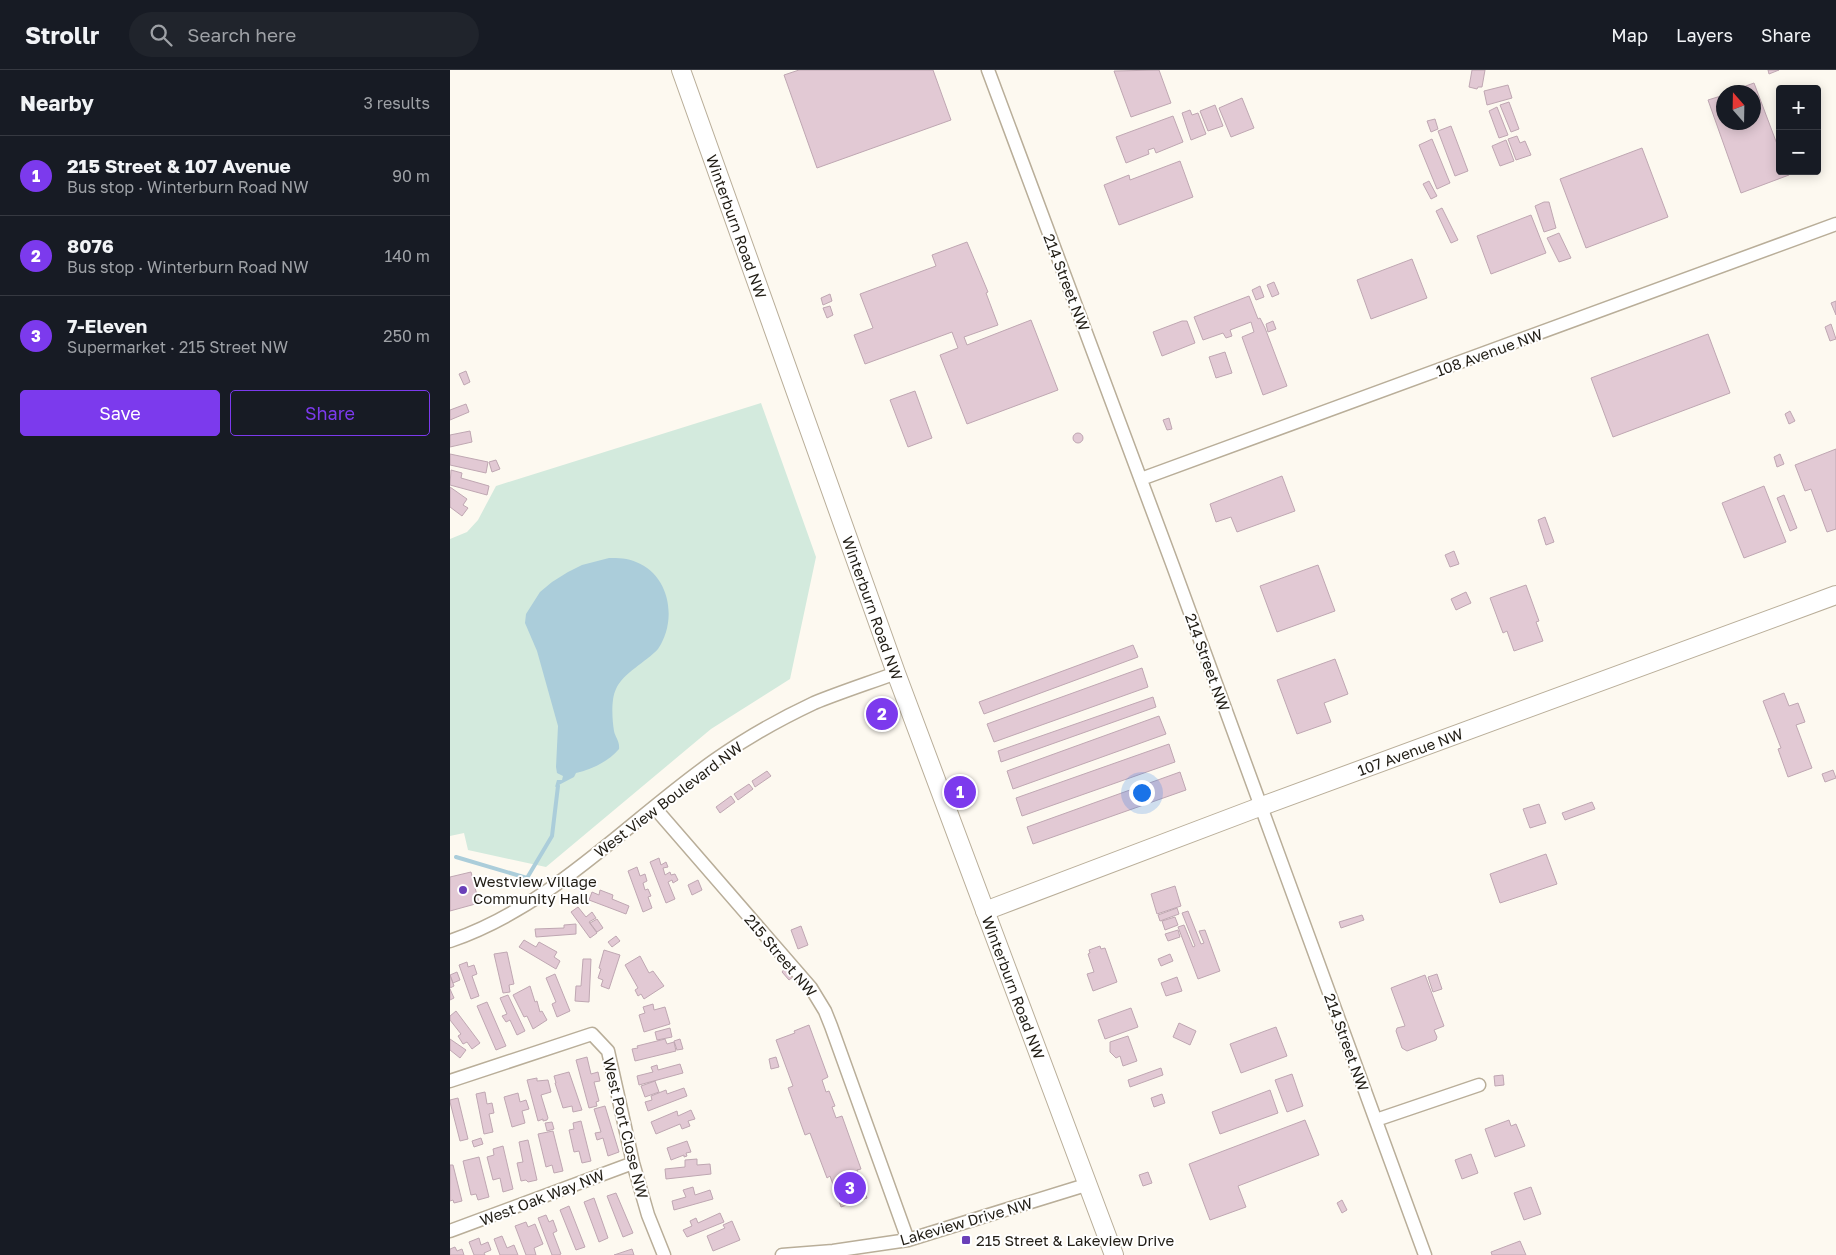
<!DOCTYPE html>
<meta charset="utf-8">
<style>
:root{--surface:#171b24;--page:#20242c;--text:#f1f3f6;--muted:#9ea1a6;--line:#363941;--accent:#7c3aed}
body{margin:0;font-family:"Golos Text",sans-serif;background:var(--page);color:var(--text)}
.controls{position:absolute;right:15px;top:15px;display:grid;overflow:hidden;border-radius:5px;box-shadow:0 2px 12px #0003}
.controls button{width:45px;height:45px;display:grid;place-items:center;padding:0;border:0;border-bottom:1px solid var(--line);background:var(--surface);color:var(--text);font:25px sans-serif}
.compass{position:absolute;left:1266px;top:15px;width:45px;height:45px;border-radius:50%;background:var(--surface);box-shadow:0 2px 12px #0003;rotate:340deg}
.you{position:absolute;left:691px;top:722px;width:18px;height:18px;margin:-12px;border:4px solid #fff;border-radius:50%;background:#1a73e8;box-shadow:0 0 0 8px #1a73e833}
.badge{display:grid;place-items:center;width:32px;height:32px;border-radius:50%;background:var(--accent);color:#fff;font-size:16px;font-weight:700}
.pin{position:absolute;translate:-50% -50%;border:2px solid #fff;box-shadow:0 1px 5px #0006}
.list{margin:0;padding:0;list-style:none}
h2{display:flex;justify-content:space-between;align-items:center;height:65px;margin:0;padding:0 20px;font-size:21px}
h2 small{font-size:16px;font-weight:400;color:var(--muted)}
.list li{display:grid;grid-template-columns:32px 1fr auto;gap:15px;align-items:center;box-sizing:border-box;height:80px;padding:0 20px;border-top:1px solid var(--line)}
.list b{display:block;font-size:19px;white-space:nowrap}
.list p{margin:0;font-size:16px;white-space:nowrap;color:var(--muted)}
.list em{font-size:16px;font-style:normal;color:var(--muted)}
.actions{display:flex;gap:10px;padding:15px 20px}
.actions a{flex:1;padding:11px 0;border:1px solid var(--accent);border-radius:5px;text-align:center;font-size:18px;color:var(--accent)}
.actions .main{background:var(--accent);color:#fff}
.icon{flex:none;width:28px;height:28px;fill:none;stroke:currentColor;stroke-width:2;stroke-linecap:round;stroke-linejoin:round}
.map{position:relative;flex:none;width:1386px;height:1185px;overflow:hidden}
header{display:flex;align-items:center;gap:30px;box-sizing:border-box;height:70px;padding:0 25px;background:var(--surface);border-bottom:1px solid var(--line)}
header strong{font-size:24px}
nav{display:flex;gap:28px;margin-inline-start:auto;font-size:18px}
.search{width:350px;height:45px;background:var(--page);display:flex;align-items:center;gap:12px;box-sizing:border-box;padding:0 18px;border-radius:28px;color:var(--muted);font-size:19px}
main{display:flex}
aside{flex:1;background:var(--surface)}
.map>svg:first-child{display:block}
.green{fill:#d3eadd}
.water{fill:#abcdda}
.lines{fill:none;stroke-linecap:round;stroke-linejoin:round}
.stream{stroke:#abcdda;stroke-width:4}
.building{fill:#e2c9d4;stroke:#bfa7b2}
.street-casing{stroke:#b9ae99;stroke-width:15}
.secondary-casing{stroke:#b9ae99;stroke-width:20}
.street{stroke:#fff;stroke-width:12}
.secondary{stroke:#fff;stroke-width:18}
.poi-dot{fill:#6a40b8;stroke:#fff;stroke-width:2}
.labels{text-anchor:middle;dominant-baseline:central;stroke-width:4;stroke-linejoin:round;paint-order:stroke}
.street-label{font-size:15px;fill:#211d15;stroke:#fff}
.poi-label{font-size:15px;fill:#211d15;stroke:#fff;text-anchor:start}
</style>
<header>
<strong>Strollr</strong>
<div class="search"><svg class="icon" aria-label="search" viewBox="0 0 24 24"><circle cx="10" cy="10" r="6"/><path d="M15 15l6 6"/></svg>Search here</div>
<nav><a>Map</a><a>Layers</a><a>Share</a></nav>
</header>
<main>
<aside>
<h2>Nearby<small>3 results</small></h2>
<ul class="list">
<li><span class="badge">1</span><div><b>215 Street &amp; 107 Avenue</b><p>Bus stop · Winterburn Road NW</p></div><em>90 m</em></li>
<li><span class="badge">2</span><div><b>8076</b><p>Bus stop · Winterburn Road NW</p></div><em>140 m</em></li>
<li><span class="badge">3</span><div><b>7-Eleven</b><p>Supermarket · 215 Street NW</p></div><em>250 m</em></li>
</ul>
<div class="actions"><a class="main">Save</a><a>Share</a></div>
</aside>
<div class="map">
<svg width="1386" height="1185" viewBox="0 0 1386 1185">
<rect width="100%" height="100%" fill="#fdf9f0"/>
<!-- green -->
<path class="green" d="M311,333L366,487L340,609L261,659L96,797L18,780L14,763L0,766V469L17,462L28,450L46,416Z"/>
<!-- water -->
<path class="water" d="M159,488C168,488 178,488 186,492C214,503 224,535 216,562C214,568 211,575 208,579C196,592 173,603 166,619C161,629 162,649 164,661C165,667 170,671 169,679C159,691 141,700 126,703L124,707L105,717L107,710H112L113,706L107,703L106,697L108,656L87,581L75,553L76,544L90,522L102,512L118,502L132,495Z"/>
<g class="lines">
<!-- stream -->
<path class="stream" d="M6,787L77,808L102,766L108,716"/>
</g>
<!-- building -->
<path class="building" d="M349,0H483L501,50L367,98L334,5Z
M709,0L721,33L681,47L664,1Z
M1022,0H1035L1032,17H1028L1027,19L1019,17Z
M1318,0H1329L1319,4Z
M1304,13L1330,82V101H1338L1339,105L1291,123L1258,30L1274,25V52H1304V22H1279Z
M1058,15L1062,28L1037,35L1034,21Z
M792,28L804,58L781,67L769,38Z
M1059,32L1069,59L1061,62L1050,35Z
M765,35L773,56L758,61L750,41Z
M1047,37L1058,65L1049,68L1039,41Z
M740,40L742,45L748,43L756,64L741,70L732,43Z
M723,46L733,72L706,83L704,78L698,80L699,84L676,93L666,67Z
M985,49L988,59L981,62L977,51Z
M1001,56L1018,101L1005,106L988,61Z
M1067,66L1070,73L1075,71L1081,85L1066,90L1058,69Z
M982,69L1000,113L987,119L969,75Z
M1056,70L1064,91L1050,96L1042,76Z
M1192,78L1218,147L1136,178L1110,109Z
M730,91L743,127L669,155L654,115L679,105L680,110Z
M979,111L987,126L981,129L973,114Z
M1094,132H1099L1106,158L1094,162L1085,136Z
M992,138L1008,170L1001,173L986,141Z
M1081,145L1096,183L1041,204L1027,166Z
M1109,163L1121,188L1109,192L1097,168Z
M517,172L538,222L536,223L548,255L514,267L517,275L581,250L608,320L517,354L490,285L508,278L502,262L415,294L404,265L423,258L410,224L486,196L482,185Z
M962,189L977,228L921,249L907,210Z
M824,212L829,224L822,227L817,215Z
M810,216L814,227L806,230L802,220Z
M380,224L382,231L373,235L371,228Z
M799,226L808,249L810,248L815,258L837,316L813,325L792,267L804,262L801,252L780,260L782,266L776,268L773,263L753,270L744,247Z
M1386,231V245L1381,233Z
M380,236L383,245L377,248L373,238Z
M732,251H737L745,273L712,286L703,262Z
M823,251L826,259L818,262L816,254Z
M1381,254L1386,269L1380,271L1375,257Z
M1258,264L1280,323L1163,367L1141,308Z
M775,282L782,303L766,308L759,287Z
M16,301L20,312L14,315L9,304Z
M465,321L482,368L458,377L440,330Z
M16,334L19,342L0,350V340Z
M1340,341L1345,351L1339,354L1335,344Z
M719,348L722,359L717,360L713,350Z
M20,361L22,372L0,377V365Z
M623 368a5 5 0 1 1 10 0a5 5 0 1 1-10 0Z
M1386,379V459L1377,462L1361,419L1355,421L1345,395Z
M0,384L38,392L36,403L0,395Z
M1330,384L1334,394L1327,397L1324,387Z
M46,390L50,399L42,402L39,392Z
M1,400L12,403L11,408L39,416L37,425L0,415Z
M832,406L845,441L787,462L781,447L766,452L760,434Z
M1314,416L1336,472L1294,488L1272,433Z
M0,417L17,429L13,435L18,438L12,446L0,437Z
M1334,425L1347,458L1340,461L1327,428Z
M1095,447L1104,472L1096,475L1088,450Z
M1004,481L1009,494L1000,497L995,485Z
M868,495L885,541L827,562L810,516Z
M1076,515L1089,551L1086,552L1093,571L1064,581L1057,561L1053,563L1040,528Z
M1016,522L1021,533L1006,540L1001,529Z
M683,575L688,587L534,644L529,632Z
M885,589L898,624L874,633L881,652L847,664L827,610Z
M692,598L698,617L544,672L537,654Z
M1334,623L1339,636L1348,633L1355,652L1346,655L1362,698L1338,707L1328,679L1331,678L1313,631Z
M703,627L706,637L551,692L548,681Z
M709,646L716,664L563,719L557,701Z
M719,674L725,692L572,746L566,728Z
M1383,700L1386,708L1375,712L1372,704Z
M317,701L321,706L305,717L302,711Z
M730,702L736,720L583,774L577,757Z
M299,714L303,719L288,730L284,724Z
M281,726L285,732L270,743L266,737Z
M1142,732L1145,739L1115,750L1112,743Z
M1089,734L1096,753L1080,758L1073,739Z
M1096,784L1107,814L1050,833L1040,804Z
M209,788L211,795L216,792L218,797L213,798L215,805L220,802L221,805L225,804L228,810L223,813L222,810L218,812L225,829L216,833L200,792Z
M187,797L190,806L195,804L197,811L193,813L195,820L198,819L201,826L198,827L202,838L193,842L178,801Z
M21,802L29,833L0,841V807Z
M248,810L252,820L242,825L238,815Z
M725,816L731,836L707,844L701,824Z
M150,820L163,825L162,829L179,836L176,844L139,830L142,822L149,825Z
M128,837L136,847L142,842L146,848L139,852L147,863L140,868L121,842Z
M727,838L729,844L710,851L708,845Z
M738,841L751,874L754,873L749,861L755,860L770,901L748,909L728,857L734,855L743,877L745,876L732,843Z
M912,845L914,850L891,858L889,852Z
M725,847L728,855L715,860L712,851Z
M147,849L153,858L147,862L140,853Z
M126,854V864L86,867L85,859L114,858V855Z
M351,856L358,875L348,879L341,860Z
M728,860L730,867L718,871L715,864Z
M166,866L170,871L162,877L158,872Z
M74,870L86,877L89,872L107,882L104,887L110,891L106,899L69,877Z
M650,876L651,879L655,878L667,912L643,921L637,904L644,902L638,884L640,883L639,880Z
M154,880L170,885L159,919L151,916L153,910L148,908L151,899L149,898Z
M57,882L64,914L59,915L60,922L53,923L44,884Z
M720,884L723,891L711,896L708,889Z
M190,886L199,903L203,901L214,916L194,929L191,924L188,926L185,920L188,918L175,895Z
M133,889H141L139,932L125,931L126,916H131Z
M17,892L18,897L24,895L27,904L22,906L29,926L21,929L9,895Z
M335,898L343,907L339,910L332,902Z
M7,902L10,910L3,913L0,905Z
M105,904L120,941L107,947L102,934L106,932L96,908Z
M987,904L992,919L983,922L978,907Z
M0,905L4,916L0,918Z
M975,905L994,956L984,960L987,967L986,970L957,981L952,978L946,961L947,958L955,956L941,918Z
M727,907L732,921L716,926L711,913Z
M80,916L85,932L87,931L90,942L92,941L97,950L83,959L77,946L74,947L63,925Z
M0,919L4,928L0,930Z
M58,925L75,961L67,965L60,950L56,952L52,946L57,944L50,928Z
M37,932L56,976L46,980L27,936Z
M203,934L204,940L215,937L220,954L194,962L189,945L195,943L193,937Z
M681,938L688,957L655,969L648,950Z
M6,941L30,973L22,979L17,972L13,974L8,966L11,964L0,950V946Z
M729,953L746,961L740,975L723,967Z
M359,955L378,1007L372,1010L376,1022L379,1021L385,1036L382,1037L386,1048L392,1046L411,1099L407,1100L417,1128L391,1137L380,1106L377,1108L360,1063L355,1065L338,1018L343,1016L326,970L345,963L344,961Z
M826,957L837,986L791,1003L780,974Z
M220,958L222,967L207,970L205,962Z
M678,966L687,991L673,996L670,986L666,988L660,982V972Z
M0,969L16,980L10,988L0,980Z
M215,969L217,974L224,972L226,981L185,991L182,979L188,978L187,976Z
M230,969L233,979L227,980L224,971Z
M137,987L141,1004L148,1002L150,1011L144,1012L149,1031L146,1032L147,1036L139,1038L126,990Z
M326,987L329,997L321,999L319,989Z
M230,994L233,1003L189,1015L187,1006L203,1002L201,997L207,995L208,1000Z
M711,998L713,1005L680,1017L678,1010Z
M119,1002L132,1040L123,1042L122,1036L113,1038L105,1013H106L104,1006Z
M842,1004L853,1036L837,1042L825,1010Z
M1053,1005L1054,1015L1045,1016L1044,1006Z
M87,1008V1011L98,1010L101,1022L91,1025L98,1048L97,1050L93,1051V1049L88,1051L77,1010Z
M205,1011L209,1022L195,1027L191,1016Z
M234,1018L237,1026L198,1041L195,1032L202,1030L201,1026L216,1020L217,1024Z
M820,1020L828,1043L770,1064L762,1042Z
M35,1022L37,1034L42,1033L44,1043L39,1044L43,1062L34,1064L26,1024Z
M68,1023L70,1032L76,1030L79,1039L72,1041L75,1053L62,1057L54,1027Z
M712,1024L715,1033L704,1037L701,1028Z
M8,1028L18,1069L10,1071L0,1032V1030Z
M155,1036L169,1082L158,1086L153,1068L147,1070L145,1063L151,1062L144,1039Z
M241,1040L245,1049L238,1051L240,1056L232,1059L230,1054L206,1064L201,1052L227,1041L228,1046Z
M855,1050L869,1085L788,1116L796,1137L760,1150L739,1094Z
M1059,1050L1061,1056L1066,1054L1075,1076L1045,1087L1035,1059Z
M131,1051L141,1091L132,1093L129,1081L124,1082L119,1060L124,1059L123,1053Z
M102,1052L104,1059L97,1061L95,1053Z
M103,1061L113,1101L104,1103L102,1095L96,1097L88,1064Z
M31,1068L33,1074L24,1077L22,1071Z
M78,1070L87,1110L78,1112L76,1110L71,1111L67,1093L73,1092L69,1072Z
M237,1071L241,1082L236,1083L237,1086L234,1087V1085L221,1090L217,1078Z
M53,1076L63,1119L53,1122L50,1108L43,1110L37,1087L44,1085L43,1079Z
M1021,1084L1028,1103L1012,1109L1005,1090Z
M29,1087L39,1127L28,1130L26,1124L21,1125L13,1091Z
M247,1089V1095L260,1094L261,1104L216,1109L215,1099L235,1097V1090Z
M0,1095H3L12,1131L4,1133L3,1130L0,1131Z
M698,1102L702,1113L693,1116L689,1105Z
M243,1117L245,1125L260,1120L263,1129L224,1140L222,1131L236,1127L233,1120Z
M1081,1117L1091,1144L1074,1150L1064,1123Z
M166,1123L183,1163L173,1167L157,1126Z
M144,1128L158,1168L149,1172L134,1132Z
M892,1130L897,1140L892,1143L887,1133Z
M119,1136L135,1177L126,1180L110,1140Z
M270,1143L274,1152L237,1167L233,1160L242,1156L240,1151L246,1148L248,1153Z
M96,1145L99,1152L103,1150L107,1161L103,1163L111,1184L109,1185H102L88,1148Z
M282,1151L290,1170L263,1181L257,1166L275,1158L273,1155Z
M76,1152L78,1157L85,1154L93,1174L84,1178L86,1185H76L65,1156Z
M52,1166L57,1178L64,1175L68,1185H50L44,1169Z
M29,1168L31,1175L38,1172L41,1180L34,1183L35,1185H24L19,1172Z
M1070,1171L1076,1185H1042L1041,1182Z
M5,1177L7,1181L12,1179L14,1185H0V1179Z
M182,1179L184,1185H164Z"/>
<g class="lines">
<!-- street casing -->
<g class="street-casing">
<path id="street" d="M538,0L723,496L975,1185
M691,409L1386,154
M204,737L361,918L375,941L381,956L458,1170
M0,871C103,836 178,751 265,690C296,668 330,649 364,633C391,622 419,613 446,603
M0,1011L142,964L158,981L183,1093L198,1145L214,1185
M926,1050L1029,1015
M0,1161L183,1093
M332,1185L383,1181L458,1170L639,1114"/>
</g>
<!-- secondary casing -->
<g class="secondary-casing">
<g id="secondary">
<path id="s1" d="M231,0L446,603L664,1185"/>
<path id="s2" d="M535,841L812,736L1386,525"/>
</g>
</g>
<!-- street -->
<use href="#street" class="street"/>
<!-- secondary -->
<use href="#secondary" class="secondary"/>
</g>
<!-- markers -->
<g class="poi-dot">
<circle cx="13" cy="820" r="5"/>
<rect x="511" y="1165" width="10" height="10" rx="2.5"/>
</g>
<g class="labels">
<!-- street labels -->
<g class="street-label">
<text stroke="none"><textPath href="#s1" startOffset="166">Winterburn Road NW</textPath></text>
<text transform="translate(617 212) rotate(69)">214 Street NW</text>
<text transform="translate(1039 282) rotate(-20)">108 Avenue NW</text>
<text stroke="none"><textPath href="#s1" startOffset="571">Winterburn Road NW</textPath></text>
<text transform="translate(758 592) rotate(70)">214 Street NW</text>
<text stroke="none"><textPath href="#s2" startOffset="454">107 Avenue NW</textPath></text>
<text transform="translate(218 729) rotate(-37)">West View Boulevard NW</text>
<text transform="translate(331 885) rotate(50)">215 Street NW</text>
<text stroke="none"><textPath href="#s1" startOffset="976">Winterburn Road NW</textPath></text>
<text transform="translate(897 972) rotate(70)">214 Street NW</text>
<text transform="translate(176 1058) rotate(76)">West Port Close NW</text>
<text transform="translate(92 1127) rotate(-21)">West Oak Way NW</text>
<text transform="translate(516 1151) rotate(-16)">Lakeview Drive NW</text>
</g>
<!-- poi labels -->
<g class="poi-label">
<text x="23" y="811">Westview Village<tspan x="23" dy="17">Community Hall</tspan></text>
<text x="526" y="1170">215 Street &amp; Lakeview Drive</text>
</g>
</g>
</svg>
<div class="controls">
<button>+</button>
<button>−</button>
</div>
<svg class="compass" viewBox="-18 -18 36 36"><path d="M0-13l5 13h-10z" fill="#e53935"/><path d="M0 13l5-13h-10z" fill="#9ea1a6"/></svg>
<div class="you"></div>
<div class="pin badge" style="left:510px;top:722px">1</div>
<div class="pin badge" style="left:432px;top:644px">2</div>
<div class="pin badge" style="left:400px;top:1118px">3</div>
</div>
</main>
